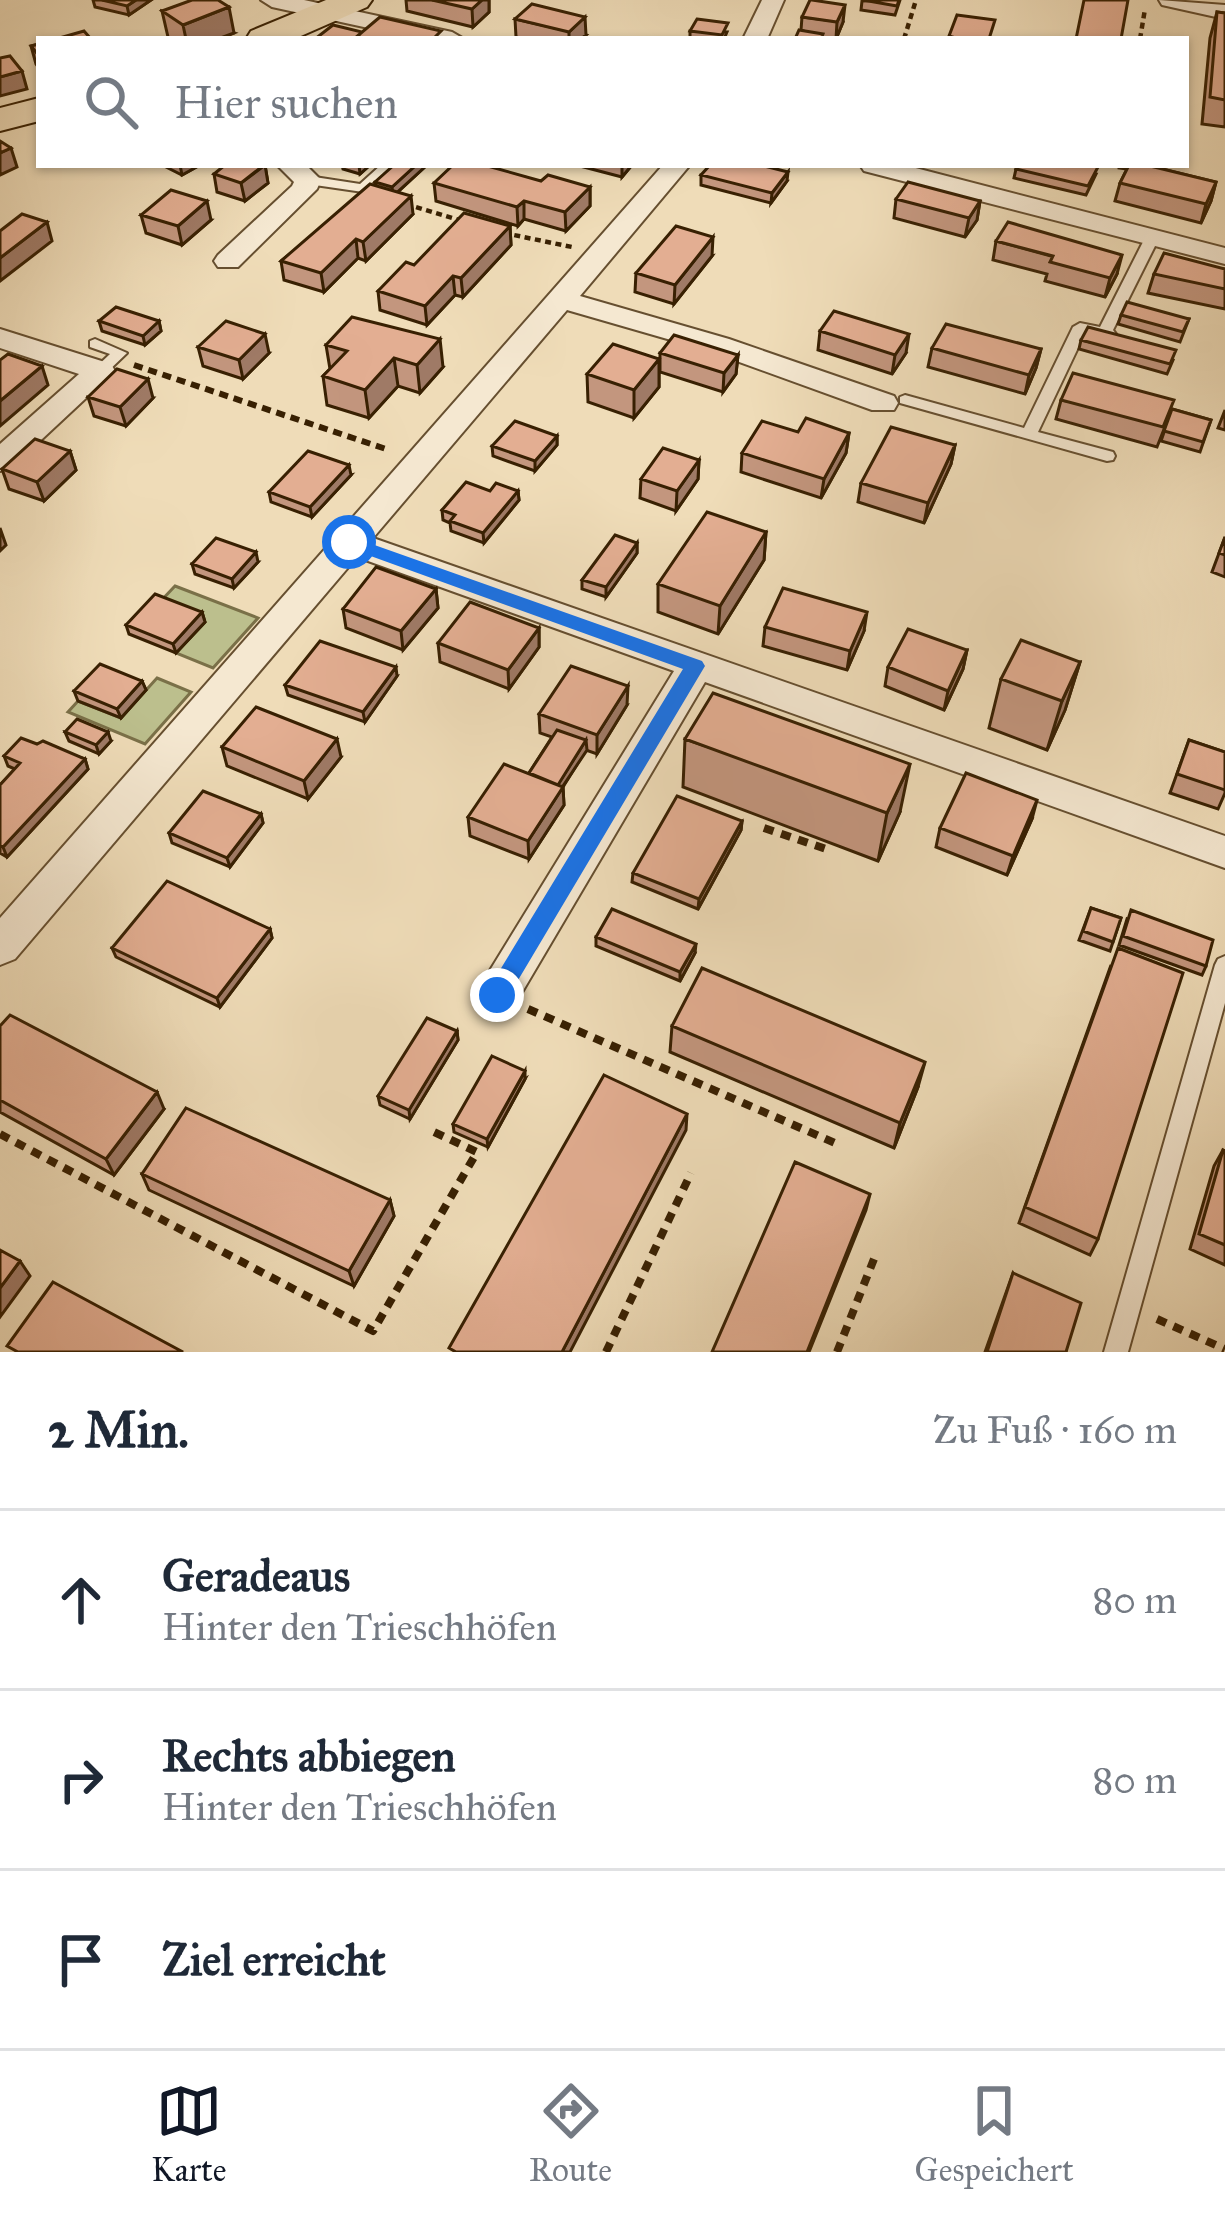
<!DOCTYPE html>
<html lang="de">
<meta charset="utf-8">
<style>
:root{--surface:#fff;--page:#f6f6f7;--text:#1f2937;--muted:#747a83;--line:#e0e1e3;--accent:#111827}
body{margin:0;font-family:"IM FELL Great Primer",serif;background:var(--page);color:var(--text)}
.stop{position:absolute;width:36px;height:36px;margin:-27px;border:9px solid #1a73e8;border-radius:50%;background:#fff}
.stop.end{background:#1a73e8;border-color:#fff;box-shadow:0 3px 12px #0008}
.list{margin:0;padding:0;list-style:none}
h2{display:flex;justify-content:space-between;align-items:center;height:156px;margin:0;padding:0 48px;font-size:51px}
h2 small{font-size:39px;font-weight:400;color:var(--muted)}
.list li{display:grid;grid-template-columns:78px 1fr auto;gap:36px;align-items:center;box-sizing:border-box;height:180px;padding:0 48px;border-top:3px solid var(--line)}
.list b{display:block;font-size:45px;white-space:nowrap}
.list p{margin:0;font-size:39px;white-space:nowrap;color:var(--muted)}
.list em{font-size:39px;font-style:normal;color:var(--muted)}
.icon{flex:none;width:66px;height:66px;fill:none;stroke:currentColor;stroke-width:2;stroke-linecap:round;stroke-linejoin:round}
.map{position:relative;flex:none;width:1225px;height:1352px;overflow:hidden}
.search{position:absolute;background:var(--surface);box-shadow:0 3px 9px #0004;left:36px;right:36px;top:36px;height:132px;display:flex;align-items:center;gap:30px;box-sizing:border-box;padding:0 42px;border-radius:0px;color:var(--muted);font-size:45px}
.sheet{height:696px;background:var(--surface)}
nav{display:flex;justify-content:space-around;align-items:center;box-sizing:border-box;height:168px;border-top:3px solid var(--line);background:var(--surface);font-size:33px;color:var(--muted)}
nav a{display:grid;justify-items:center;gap:6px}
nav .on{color:var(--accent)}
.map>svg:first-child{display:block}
.green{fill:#bcbf8d;stroke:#7a7048;stroke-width:3}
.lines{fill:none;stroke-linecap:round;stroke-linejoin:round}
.lane-casing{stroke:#664f30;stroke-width:4}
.street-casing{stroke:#664f30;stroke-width:4}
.primary-casing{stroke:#382002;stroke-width:4}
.path-far2{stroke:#382002;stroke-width:4.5;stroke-dasharray:6 4.5;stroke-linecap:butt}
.path-far1{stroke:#382002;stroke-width:6;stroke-dasharray:9 6;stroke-linecap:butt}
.path{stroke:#382002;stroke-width:8;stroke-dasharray:10 8;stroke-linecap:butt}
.lane{fill:#f5e8d1;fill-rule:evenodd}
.street{fill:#f5e8d1;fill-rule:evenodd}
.primary{fill:#efdcb8;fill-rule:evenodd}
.wall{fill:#c3967e;stroke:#382002;stroke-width:3}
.shaded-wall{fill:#9f7a66;stroke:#382002;stroke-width:3}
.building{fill:#e3ae92;stroke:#382002;stroke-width:3}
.route{fill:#1a73e8}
</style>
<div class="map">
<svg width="1225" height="1352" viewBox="0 0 1225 1352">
<rect width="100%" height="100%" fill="#efdcb8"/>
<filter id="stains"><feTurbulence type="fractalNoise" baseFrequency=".00167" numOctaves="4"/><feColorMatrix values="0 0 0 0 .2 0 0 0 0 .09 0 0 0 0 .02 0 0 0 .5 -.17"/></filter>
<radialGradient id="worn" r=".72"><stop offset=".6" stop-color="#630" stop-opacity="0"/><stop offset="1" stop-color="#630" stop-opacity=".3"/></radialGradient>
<!-- green -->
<path class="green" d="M175,586L258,618L213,668L176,653L204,622L158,604Z
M157,678L191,692L145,744L68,712L78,701L121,718Z"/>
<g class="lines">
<!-- lane casing -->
<g class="lane-casing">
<path id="lane" d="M381,165H396L363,192L308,184L301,180L308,176L360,184Z
M1152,234L1159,238L1113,330L1116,334L1109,338L1085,333L1038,432L1113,452L1115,456L1113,460L1107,461L900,403V397L905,395L1024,428L1073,327L1080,323L1100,327L1145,238Z
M95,339L127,353L105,374L100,376L92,371L110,354L90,347V341Z
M1225,956V1003L1128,1352H1104L1215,965L1218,959Z"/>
</g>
<!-- street casing -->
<g class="street-casing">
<path id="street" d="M261,0H304L452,32L464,39H419L272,7Z
M762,0H784L767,39H743Z
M1159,0L1225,5V19L1162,5Z
M277,165H306L321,180L317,189L238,267H218L214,261L218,255L292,186L294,182Z
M663,165H690L580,296L729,339L894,396L898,403L894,410H872L709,351L567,310L373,538L1225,836V868L705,682L511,1011L496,1016L481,1011L475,998L481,985L674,671L357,557L15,959L0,965V918Z
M860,165H904L1225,248V264L864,171Z
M0,329L111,364L115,371L11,468L0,471V444L79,374L0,348Z"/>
</g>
<!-- primary casing -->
<g class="primary-casing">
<path id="primary" d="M326,0H372L367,7L294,39H246L251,31Z
M39,98V121L0,131V108Z"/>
</g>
<!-- path-far2 -->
<path class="path-far2" d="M904,39L916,0
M1140,39L1145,9
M406,204L462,221
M504,233L572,247"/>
<!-- path-far1 -->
<path class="path-far1" d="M134,365L389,450"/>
<!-- path -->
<path class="path" d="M764,828L826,849
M528,1009L835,1143
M0,1134L373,1331L477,1152L432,1131
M1157,1319L1225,1349
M606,1352L691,1173
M837,1352L874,1259"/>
<!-- lane -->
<use href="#lane" class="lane"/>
<!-- street -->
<use href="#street" class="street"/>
<!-- primary -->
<use href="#primary" class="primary"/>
</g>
<!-- wall -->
<path class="wall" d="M93,0H151L129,15L95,7Z
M406,0H489V12L473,27L407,11Z
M900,0L895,15L861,10L862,1Z
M162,11L234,33L218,39H170L168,37Z
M1217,12L1225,13V127L1202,124L1210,38Z
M802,17L843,22L836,39H823L801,30Z
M515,19L586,35L581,39H525L516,37Z
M690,31L727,32L724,39H690Z
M39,44V68L36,64L31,46Z
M162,165H200L182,175Z
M265,165L268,183L245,201L217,192L214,174Z
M342,165H370L360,174L343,169Z
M427,165L398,192L413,214L366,261L358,258L324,292L284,280L281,261L376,186L375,182Z
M576,165H632L622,177Z
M1119,165H1146L1216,182L1211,201L1201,223L1115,201L1120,183L1127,169L1119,168Z
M1016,169L1096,174L1086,195L1014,178Z
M701,175L787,181L771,203L701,185Z
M541,181L590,187V206L566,231L524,219L518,226L436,201L434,183Z
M896,199L980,201L977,220L965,237L894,218Z
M141,215L211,220L182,245L146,233Z
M510,226L511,245L463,297L455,295L427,325L380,310L378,291L414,265Z
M996,241L1117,274L1105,297L1045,281L1047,274L993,260Z
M712,256L674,304L635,292L636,273Z
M1225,269V309L1148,293L1154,274Z
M1121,315L1189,319L1180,342L1118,324Z
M99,321H159L161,331L145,345L102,331Z
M820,331L906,353L892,374L818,350Z
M1081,340L1173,360L1167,374L1079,349Z
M326,345L443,367L420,393L398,386L369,418L327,405L323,376L330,369Z
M198,347L269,353L243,379L203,366Z
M932,348L1041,349L1036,368L1025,394L928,367Z
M660,353L738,355L736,374L723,392L660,372Z
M659,359V387L634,418L588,402L587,374Z
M88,397L153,398L126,426L94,416Z
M1061,400L1168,419L1157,447L1056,419Z
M1172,409L1211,420L1200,452L1161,441Z
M1225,410V430L1218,428Z
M798,432L849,433L846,453L821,498L741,472L742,453Z
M557,436V445L535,471L493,456L492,446Z
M955,445L951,464L924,523L858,502L861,483Z
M70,451L76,470L44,501L9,489L2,469Z
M699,460L698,479L676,511L640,498L641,479Z
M351,475L312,517L271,502L269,492Z
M490,491H518L519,500L484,543L451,531L450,523L443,520L442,510Z
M766,532L764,560L718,634L658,612V584Z
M1225,537V577L1212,572Z
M637,543V553L606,597L582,589V580Z
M258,562L234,588L195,574L192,564Z
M436,589L438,608L403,650L346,628L343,609Z
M202,612L205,622L176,653L129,634L126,625Z
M765,627L864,631L847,670L763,646Z
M539,628V647L509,689L440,662L438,643Z
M967,650L963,669L944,710L885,686L888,667Z
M1080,662L1065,710L1047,750L989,728L1001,679Z
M397,676L365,722L288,695L285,685Z
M142,681L146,690L121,718L78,701L74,691Z
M627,705L597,754L586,750L563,787L564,805L529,859L470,836L468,817L529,773L552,737L540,733L539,714Z
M65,732L111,741L99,754L69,741Z
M685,739L900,812L878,861L683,787Z
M1189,740L1225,752V793L1218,809L1170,793Z
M37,744L85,759L88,769L7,857L0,853V785L15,769L8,766L4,756Z
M222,747L341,757L308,799L227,766Z
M261,814L263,823L230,867L172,843L169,833Z
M1032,819L1007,875L936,847L940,828Z
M742,821L741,830L698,909L632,882L633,873Z
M1091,908L1121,918L1110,951L1079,940Z
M1127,919L1206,966L1202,975L1119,945Z
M270,929L272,938L220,1007L116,957L112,948Z
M596,937L695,953L680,981L596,946Z
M1111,965L1098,1239L1090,1255L1019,1223Z
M0,1026L164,1109L114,1175L0,1112Z
M672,1026L918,1087L894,1148L670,1052Z
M457,1031L458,1040L410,1119L380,1105L378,1096Z
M525,1079L488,1147L454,1132L453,1124Z
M1223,1150L1225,1151V1265L1190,1249L1214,1166Z
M142,1174L390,1200L394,1216L354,1286L149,1190Z
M1013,1273L1066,1352H985Z"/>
<!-- shaded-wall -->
<path class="shaded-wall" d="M136,0H151L129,15L127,6Z
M482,0H489V12L473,27L472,9Z
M845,5L843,22L836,39L837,22Z
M229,7L234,33L218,39H186L183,25Z
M585,17L586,35L581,39H569V32Z
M22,71L27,89L0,96V77Z
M11,148L17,167L0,175V153Z
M180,165H200L182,175Z
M265,165L268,183L245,201L241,183Z
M359,165H370L360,174Z
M416,165H427L393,196L392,187Z
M622,165H632L622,177Z
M788,172L787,181L771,203L772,193Z
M1216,182L1211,201L1201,223L1206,204Z
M590,187V206L566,231L565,212Z
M411,196L413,214L366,261L363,242Z
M207,201L211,220L182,245L178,226Z
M524,201V219L518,226L517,207Z
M980,201L977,220L965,237L969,218Z
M47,222L52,241L0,281V258Z
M510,226L511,245L463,297L461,278Z
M713,237L712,256L674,304L675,285Z
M356,239L358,258L324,292L321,273Z
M1122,255L1117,274L1105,297L1110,278Z
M453,276L455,295L427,325L425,306Z
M159,321L161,331L145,345L143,336Z
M265,334L269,353L243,379L239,360Z
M909,334L906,353L892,374L895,355Z
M440,339L443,367L420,393L417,365Z
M1041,349L1036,368L1025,394L1029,375Z
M738,355L736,374L723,392L724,373Z
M394,358L398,386L369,418L365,390Z
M659,359V387L634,418V390Z
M42,366L48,385L0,426V401Z
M148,379L153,398L126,426L120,407Z
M849,433L846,453L821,498L824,479Z
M557,436V445L535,471V461Z
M955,445L951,464L924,523L928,503Z
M70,451L76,470L44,501L37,482Z
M699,460L698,479L676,511L677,491Z
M349,465L351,475L312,517L310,507Z
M518,491L519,500L484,543L483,533Z
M0,528L6,545L0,551Z
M766,532L764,560L718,634L720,606Z
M637,543V553L606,597V587Z
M256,552L258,562L234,588L232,579Z
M436,589L438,608L403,650L401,631Z
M202,612L205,622L176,653L173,644Z
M867,612L864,631L847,670L850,651Z
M539,628V647L509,689L508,670Z
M967,650L963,669L944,710L948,691Z
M1080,662L1065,710L1047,750L1062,701Z
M396,667L397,676L365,722L363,712Z
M142,681L146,690L121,718L117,709Z
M628,686L627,705L597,754V735Z
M108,732L111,741L99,754L96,745Z
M337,739L341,757L308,799L304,781Z
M586,740L587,750L553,801V792Z
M85,759L88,769L7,857L3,847Z
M910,764L900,812L878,861L887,813Z
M563,787L564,805L529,859L528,841Z
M1037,800L1032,819L1007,875L1013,856Z
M261,814L263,823L230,867L227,858Z
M742,821L741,830L698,909L699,899Z
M270,929L272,938L220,1007L217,998Z
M696,944L695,953L680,981V972Z
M457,1031L458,1040L410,1119L409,1110Z
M925,1062L918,1087L894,1148L900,1123Z
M525,1071V1079L488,1147L487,1139Z
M157,1092L164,1109L114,1175L106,1159Z
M687,1114L686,1130L570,1352H562Z
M870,1194L866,1210L809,1352H807Z
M390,1200L394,1216L354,1286L349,1271Z
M20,1261L30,1276L0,1317V1288Z"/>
<!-- building -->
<path class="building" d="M102,0H136L127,6Z
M192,0H218L229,7L183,25L162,11Z
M432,0H482L472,9Z
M810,0H812L845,5L837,22L802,17Z
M863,0H899L897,6Z
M1084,0H1128L1121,39H1076Z
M532,4L585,17L569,32L515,19Z
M1217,12L1225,13V100L1210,97Z
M957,15L995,20L989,39H959L949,36Z
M380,17L441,31L433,39L355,38Z
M697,19L728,23L722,35L690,31Z
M333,25L362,32L355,39H315Z
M799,30L823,34L821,39H795Z
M84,31L91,39H56Z
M39,44V56L31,46Z
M10,56L22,71L0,77V58Z
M0,141L11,148L0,153Z
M225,165H264L241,183L214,174Z
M394,165H416L392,187L375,182Z
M453,165H484L541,181L548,175L590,187L565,212L524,201L517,207L434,183Z
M710,165H760L788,172L772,193L701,175Z
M1018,165H1099L1088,186L1016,169Z
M1129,165H1146L1216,182L1206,204L1120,183Z
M908,182L980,201L969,218L896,199Z
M370,184L411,196L363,242L356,239L321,273L281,261Z
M171,190L207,201L178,226L141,215Z
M464,213L510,226L461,278L453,276L425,306L378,291L406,262L414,265Z
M22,214L47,222L0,258V231Z
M1008,222L1122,255L1110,278L1050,262L1053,256L996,241Z
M676,226L713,237L675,285L636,273Z
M1164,253L1225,269V289L1154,274Z
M1127,302L1189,319L1183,332L1121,315Z
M116,307L159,321L143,336L99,321Z
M834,311L909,334L895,355L820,331Z
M352,317L440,339L417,365L394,358L365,390L323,376L347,351L326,345Z
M226,321L265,334L239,360L198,347Z
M946,324L1041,349L1029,375L932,348Z
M1088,327L1176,350L1170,364L1081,340Z
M674,335L738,355L724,373L660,353Z
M613,344L659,359L634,390L587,374Z
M8,354L42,366L0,401V360Z
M117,369L148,379L120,407L88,397Z
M1073,373L1174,400L1163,427L1061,400Z
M1172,409L1211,420L1203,442L1164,431Z
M806,418L849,433L824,479L742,453L762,421L798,432Z
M515,421L557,436L535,461L492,446Z
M891,427L955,445L928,503L861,483Z
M35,439L70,451L37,482L2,469Z
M663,448L699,460L677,491L641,479Z
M308,451L349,465L310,507L269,492Z
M466,482L490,491L496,483L518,491L483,533L450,521L455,515L442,510Z
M707,512L766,532L720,606L658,584Z
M615,535L637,543L606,587L582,580Z
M1225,537V555L1219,553Z
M216,538L256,552L232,579L192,564Z
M376,567L436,589L401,631L343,609Z
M783,588L867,612L850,651L765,627Z
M155,594L202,612L173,644L126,625Z
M470,602L539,628L508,670L438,643Z
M908,629L967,650L948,691L888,667Z
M1021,640L1080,662L1062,701L1001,679Z
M320,641L396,667L363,712L285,685Z
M100,664L142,681L117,709L74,691Z
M571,666L628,686L597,735L539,714Z
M713,693L910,764L887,813L685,739Z
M256,707L337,739L304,781L222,747Z
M77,719L108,732L96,745L65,732Z
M557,730L586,740L558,785L529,773Z
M21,738L37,744L43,741L85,759L3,847L0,846V785L20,763L4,756Z
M1189,740L1225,752V790L1177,774Z
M504,764L563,787L528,841L468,817Z
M966,773L1037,800L1013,856L940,828Z
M203,791L261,814L227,858L169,833Z
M677,796L742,821L699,899L633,873Z
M167,881L270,929L217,998L112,948Z
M1091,908L1121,918L1113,942L1083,931Z
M612,909L696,944L680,972L596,937Z
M1131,910L1213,940L1206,966L1123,936Z
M1118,948L1183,973L1098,1239L1025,1207Z
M702,968L925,1062L900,1123L672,1026Z
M10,1015L157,1092L106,1159L0,1100V1026Z
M427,1018L457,1031L409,1110L378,1096Z
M492,1056L525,1071L487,1139L453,1124Z
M604,1075L687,1114L562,1352H456L449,1348Z
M186,1108L390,1200L349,1271L142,1174Z
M1223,1150L1225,1151V1245L1199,1234Z
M795,1162L870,1194L807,1352H712Z
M0,1250L20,1261L0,1288Z
M1013,1273L1081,1303L1066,1352H987Z
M53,1282L183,1352H18L7,1346Z"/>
<!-- route -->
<path class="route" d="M349,536L702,661L705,666L505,1002L497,1005L486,995L489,988L683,669L343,546V537Z"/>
<rect width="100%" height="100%" filter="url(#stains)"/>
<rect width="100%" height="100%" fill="url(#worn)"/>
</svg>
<div class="stop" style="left:349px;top:542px"></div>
<div class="stop end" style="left:497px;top:995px"></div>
<div class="search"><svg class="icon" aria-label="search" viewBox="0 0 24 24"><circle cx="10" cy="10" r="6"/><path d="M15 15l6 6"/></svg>Hier suchen</div>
</div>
<section class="sheet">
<h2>2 Min.<small>Zu Fuß · 160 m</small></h2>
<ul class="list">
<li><svg class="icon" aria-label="ahead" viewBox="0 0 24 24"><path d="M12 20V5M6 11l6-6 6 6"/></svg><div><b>Geradeaus</b><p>Hinter den Trieschhöfen</p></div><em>80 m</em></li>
<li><svg class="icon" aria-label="right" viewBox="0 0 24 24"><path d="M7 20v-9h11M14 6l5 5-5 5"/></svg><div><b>Rechts abbiegen</b><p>Hinter den Trieschhöfen</p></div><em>80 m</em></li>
<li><svg class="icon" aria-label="arrive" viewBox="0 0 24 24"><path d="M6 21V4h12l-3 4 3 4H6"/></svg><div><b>Ziel erreicht</b></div></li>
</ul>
</section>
<nav>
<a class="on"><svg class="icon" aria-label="map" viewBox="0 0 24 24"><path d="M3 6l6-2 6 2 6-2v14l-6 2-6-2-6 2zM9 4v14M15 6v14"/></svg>Karte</a>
<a><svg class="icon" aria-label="directions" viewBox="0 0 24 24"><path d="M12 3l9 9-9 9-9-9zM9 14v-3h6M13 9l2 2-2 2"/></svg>Route</a>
<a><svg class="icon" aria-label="saved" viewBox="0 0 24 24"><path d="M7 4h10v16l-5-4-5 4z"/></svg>Gespeichert</a>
</nav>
